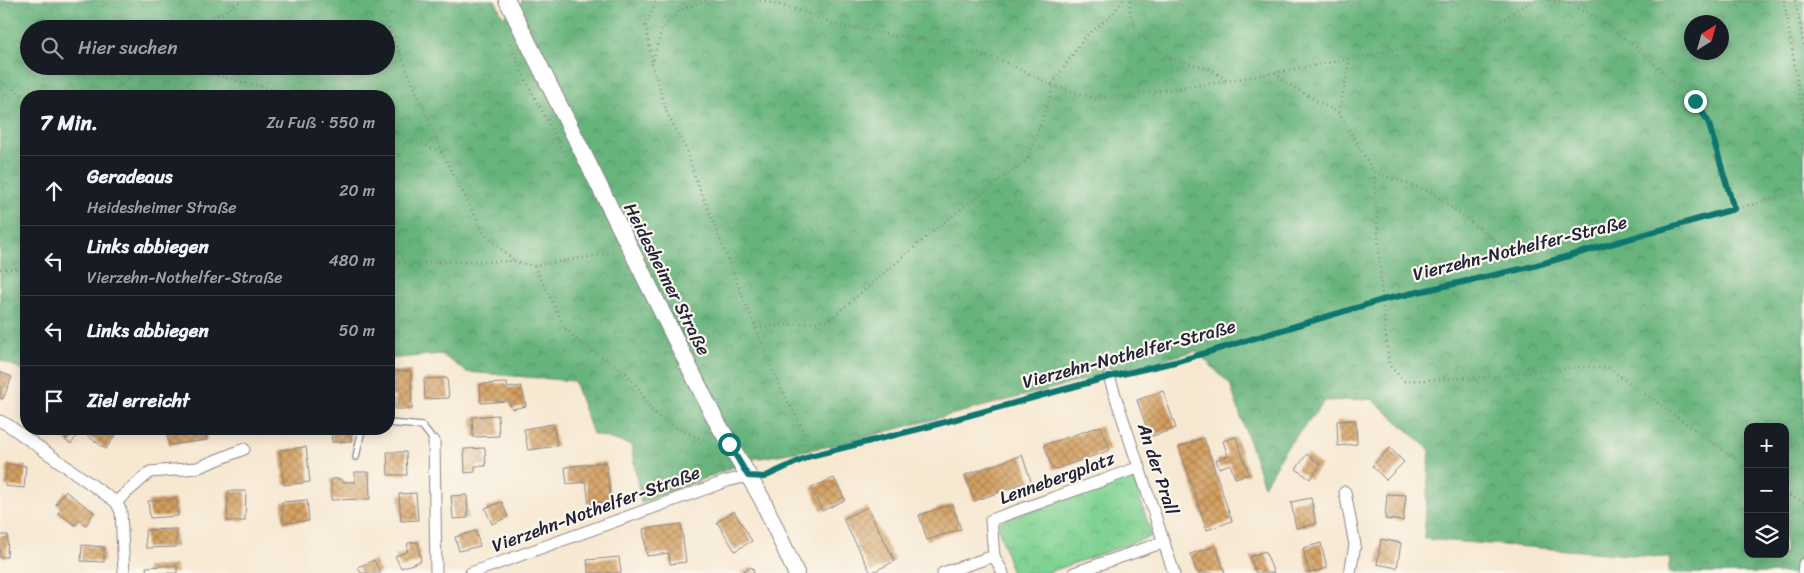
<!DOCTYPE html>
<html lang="de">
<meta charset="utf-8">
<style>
:root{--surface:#171b24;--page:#242831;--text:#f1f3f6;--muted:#9ea1a6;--line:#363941}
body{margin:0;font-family:Sriracha,sans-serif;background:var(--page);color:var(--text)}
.controls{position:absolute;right:15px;bottom:15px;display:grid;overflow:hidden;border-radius:10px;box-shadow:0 2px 12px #0003}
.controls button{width:45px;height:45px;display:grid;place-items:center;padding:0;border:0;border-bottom:1px solid var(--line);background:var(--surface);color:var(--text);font:25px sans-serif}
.compass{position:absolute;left:1684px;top:15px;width:45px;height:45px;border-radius:50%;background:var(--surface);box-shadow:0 2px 12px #0003;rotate:37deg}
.stop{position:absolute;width:15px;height:15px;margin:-11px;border:4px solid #0f766e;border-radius:50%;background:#fff}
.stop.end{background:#0f766e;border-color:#fff;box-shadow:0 1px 5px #0008}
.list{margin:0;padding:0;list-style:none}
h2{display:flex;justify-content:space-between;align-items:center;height:65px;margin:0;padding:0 20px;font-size:21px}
h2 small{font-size:16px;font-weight:400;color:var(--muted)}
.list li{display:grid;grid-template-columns:32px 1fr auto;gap:15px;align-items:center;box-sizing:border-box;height:70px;padding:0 20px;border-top:1px solid var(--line)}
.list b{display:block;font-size:19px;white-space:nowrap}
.list p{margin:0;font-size:16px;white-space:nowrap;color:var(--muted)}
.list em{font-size:16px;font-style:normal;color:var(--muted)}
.icon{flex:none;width:28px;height:28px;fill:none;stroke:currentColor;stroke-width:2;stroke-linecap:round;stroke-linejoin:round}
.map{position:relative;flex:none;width:1804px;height:573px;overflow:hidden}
.search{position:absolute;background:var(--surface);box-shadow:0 2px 12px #0003;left:20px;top:20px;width:375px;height:55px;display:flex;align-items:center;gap:12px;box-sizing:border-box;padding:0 18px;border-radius:28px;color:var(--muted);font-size:19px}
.panel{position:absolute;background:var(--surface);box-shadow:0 2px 12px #0003;left:20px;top:90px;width:375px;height:345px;border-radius:20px}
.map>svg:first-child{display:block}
.forest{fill:url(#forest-crowns);stroke:#456b5c;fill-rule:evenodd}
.park{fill:url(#park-crowns);stroke:#517a67}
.building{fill:url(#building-cross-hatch)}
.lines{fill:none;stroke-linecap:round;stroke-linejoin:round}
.lane-casing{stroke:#8c8586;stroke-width:8}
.street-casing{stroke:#8c8586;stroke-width:13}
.secondary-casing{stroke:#8c8586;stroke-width:18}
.path{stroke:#8c8586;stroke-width:2.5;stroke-dasharray:1 4;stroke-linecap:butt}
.lane{stroke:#fff;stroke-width:5.5}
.street{stroke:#fff;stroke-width:11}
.secondary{stroke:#fff;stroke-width:16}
.route{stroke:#0f766e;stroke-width:6}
.labels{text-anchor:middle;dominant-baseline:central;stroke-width:4.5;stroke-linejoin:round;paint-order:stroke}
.street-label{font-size:18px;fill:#22223b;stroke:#fbf7ec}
</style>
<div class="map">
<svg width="1804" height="573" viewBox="0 0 1804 573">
<defs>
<pattern id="forest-crowns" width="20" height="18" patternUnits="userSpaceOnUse" patternTransform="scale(1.25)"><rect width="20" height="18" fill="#68b47d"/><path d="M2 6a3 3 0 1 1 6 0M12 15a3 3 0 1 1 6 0" fill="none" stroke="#559268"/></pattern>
<pattern id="park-crowns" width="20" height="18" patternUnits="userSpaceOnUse" patternTransform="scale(1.25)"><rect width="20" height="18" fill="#80d293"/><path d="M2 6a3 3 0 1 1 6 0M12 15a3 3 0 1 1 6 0" fill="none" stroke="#6eb480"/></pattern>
<pattern id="building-cross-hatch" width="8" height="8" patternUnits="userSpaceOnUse" patternTransform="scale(1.25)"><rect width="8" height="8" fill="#d39e5d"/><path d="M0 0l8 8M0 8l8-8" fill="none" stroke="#ab804e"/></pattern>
</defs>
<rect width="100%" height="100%" fill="#fbf7ec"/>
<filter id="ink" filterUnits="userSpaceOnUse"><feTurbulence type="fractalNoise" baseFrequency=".02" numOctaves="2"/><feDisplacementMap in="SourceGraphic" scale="10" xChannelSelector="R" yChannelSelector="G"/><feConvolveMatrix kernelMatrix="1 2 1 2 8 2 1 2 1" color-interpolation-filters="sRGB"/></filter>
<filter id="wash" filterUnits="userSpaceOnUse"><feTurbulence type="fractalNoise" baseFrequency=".0096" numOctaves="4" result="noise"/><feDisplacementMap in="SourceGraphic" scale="20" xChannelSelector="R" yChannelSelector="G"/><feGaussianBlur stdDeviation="1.12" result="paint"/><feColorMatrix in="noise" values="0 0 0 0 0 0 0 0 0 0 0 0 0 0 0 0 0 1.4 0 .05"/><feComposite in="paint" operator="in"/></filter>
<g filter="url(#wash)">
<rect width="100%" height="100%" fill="#f7e8d2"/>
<!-- forest -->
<path class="forest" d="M0,0H495L503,17L521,3L522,0H1804V573H1668L1670,558L1424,539L1430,450L1372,399L1325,401L1284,451L1264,486L1230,384L1196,351L831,446L754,459L641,503L631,445L593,434L574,381L467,372L441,354L389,359V96H26V371L0,360ZM1692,22H1722V52H1692ZM29,29H386V66H29ZM1748,427H1785V554H1748Z"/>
<!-- park -->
<path class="park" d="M1129,477L1134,480L1152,536L1046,573H1012L998,526L1001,521Z"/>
<g id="blocks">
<!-- building -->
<path class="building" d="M389,371H411L412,409H395V396L389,397Z
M0,372L12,377L3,399L0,398Z
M447,378L449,398L425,399L424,379Z
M507,383L508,388L521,386L526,406L512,409L508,401L481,403L480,384Z
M1163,391L1176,428L1150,437L1137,400Z
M498,415L499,436L473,437L472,417Z
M1356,420L1357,444L1338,446L1337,421Z
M553,424L557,446L528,450L524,429Z
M1101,426L1110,450L1053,470L1044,445Z
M73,429L81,430L71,444L65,440Z
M89,429H109L116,434L106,449L85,434Z
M166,429H205L207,440L169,445Z
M331,429H351V441L332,442Z
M1236,437L1249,474L1235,478L1230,464L1219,468L1216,460L1228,456L1223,441Z
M1204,438L1232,521L1207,530L1179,447Z
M306,447L310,482L284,485L280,450Z
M485,448L486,466H475V472L465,473L464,449Z
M1390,448L1404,462L1386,480L1372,466Z
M387,452H406L407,475H388Z
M1307,454L1321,465L1310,479L1296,469Z
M1022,455L1031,481L974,501L965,475Z
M606,462L611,502L589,504L586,482L567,484L565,467Z
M7,464L26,466L24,488L5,486Z
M355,472H369L370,499L331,500V479H341V482H355Z
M834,478L845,500L822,511L811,488Z
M65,491L94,512L86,525L79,520L75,525L58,513L62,508L56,504Z
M228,491H246L245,521H227Z
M416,493L418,520L401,521L399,494Z
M1387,494L1406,495L1403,521L1385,519Z
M467,495L468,518L453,519L451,496Z
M1311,498L1316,524L1296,528L1291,502Z
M176,499L178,516L150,518L148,501Z
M307,500L309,521L283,523L282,502Z
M502,502L508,517L492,524L485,508Z
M952,504L961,529L927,540L919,515Z
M867,507L895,561L871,573L843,519Z
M734,511L752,541L735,551L717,522Z
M681,524L686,562L670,564L669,553L647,556L643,529Z
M176,529V547L146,548L145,530Z
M476,531L480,546L459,551L455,537Z
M0,535H8L7,557H0Z
M1381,539L1401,543L1397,568L1377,564Z
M418,542L421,561L401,568L395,556L407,552L408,543Z
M1321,543L1327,568L1309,573L1303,548Z
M82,545L104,547V562L81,561Z
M1216,546L1225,573H1197L1190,554Z
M1265,551L1274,573H1256L1250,557Z
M619,557L621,573H589L587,560Z
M374,560L381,573H361L358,567Z
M177,565V573H147L146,567Z
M752,567L754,573H739Z"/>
</g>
</g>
<g filter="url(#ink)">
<use href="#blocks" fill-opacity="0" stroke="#8c8586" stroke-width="1"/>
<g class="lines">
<!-- lane casing -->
<g class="lane-casing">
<path id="lane" d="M389,423L422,426L434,441
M356,457L362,429"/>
</g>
<!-- street casing -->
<g class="street-casing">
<path id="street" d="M1109,377L1174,573
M0,421L8,425L116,502L121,511L124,573
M434,441L436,573
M1345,492L1355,545L1350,573
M116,502L150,472L197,468L244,449
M471,573L727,481L749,476
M943,573L994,556
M1003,573L994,556L991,520L1140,467
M1074,573L1164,542
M1803,573L1804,564"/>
</g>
<!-- secondary casing -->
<g class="secondary-casing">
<path id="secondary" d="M507,0L714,417L762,499L796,573"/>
</g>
<!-- path -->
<path class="path" d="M377,0L442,152L484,233L514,261
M706,0L680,10L662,29L652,64L667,113L686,149L695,177L740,290L781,389L801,425L810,456
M760,0L805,12L840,26L941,43L1000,60L1054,86
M1130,0V14L1139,33L1170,58L1212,70L1228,81L1350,59L1416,45L1457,50L1485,40L1497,24L1521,7L1535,0
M1549,0L1571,4L1600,20L1636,47L1695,101L1708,121L1734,209
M1784,0L1804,123
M1795,0L1804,45
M196,29L243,0
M510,43L523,75L566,157
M652,61L646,26L656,0
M178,66L299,96
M1276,72L1284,82L1339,113L1374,172L1382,300L1389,365L1404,381L1487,377L1579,367L1609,368L1748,468
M0,81L26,97
M1052,84L1086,36L1112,15L1123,0
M110,96L140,66
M1339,113L1350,59
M389,131L441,152
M1374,172L1431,192L1530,267
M389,263L514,261L534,266L617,252
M534,266L566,329L579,341L627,374L639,389L650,408L659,417L684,432L711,442
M0,269L26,268
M756,328L828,321L944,222L1028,159L1054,86L1097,99L1228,81
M1120,374L1175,362L1382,300L1530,267L1734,209L1804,191
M717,454L723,470
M765,477L810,456L923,428L1098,380
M1785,494L1804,502"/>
<!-- lane -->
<use href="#lane" class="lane"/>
<!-- street -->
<use href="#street" class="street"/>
<!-- secondary -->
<use href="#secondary" class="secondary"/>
</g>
</g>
<g class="lines" filter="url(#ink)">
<!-- route -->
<path class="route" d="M729,444L748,476L764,477L810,456L923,428L1109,377L1175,362L1382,300L1530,267L1734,209L1708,121L1695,101"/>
</g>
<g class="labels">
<!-- street labels -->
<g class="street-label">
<text transform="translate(1520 248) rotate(-14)">Vierzehn-Nothelfer-Straße</text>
<text transform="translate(667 279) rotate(63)">Heidesheimer Straße</text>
<text transform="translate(1129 354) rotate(-15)">Vierzehn-Nothelfer-Straße</text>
<text transform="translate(1158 469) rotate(72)">An der Prall</text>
<text transform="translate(1057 478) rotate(-20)">Lennebergplatz</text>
<text transform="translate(596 509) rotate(-20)">Vierzehn-Nothelfer-Straße</text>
</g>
</g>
</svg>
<div class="controls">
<button>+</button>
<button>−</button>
<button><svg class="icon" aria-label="layers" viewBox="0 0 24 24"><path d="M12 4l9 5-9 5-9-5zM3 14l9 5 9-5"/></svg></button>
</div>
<svg class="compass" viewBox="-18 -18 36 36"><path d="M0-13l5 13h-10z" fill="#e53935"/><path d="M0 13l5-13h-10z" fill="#9ea1a6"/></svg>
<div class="stop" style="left:729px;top:444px"></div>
<div class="stop end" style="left:1695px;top:101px"></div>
<div class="search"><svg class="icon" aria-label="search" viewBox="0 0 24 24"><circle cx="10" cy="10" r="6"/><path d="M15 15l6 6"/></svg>Hier suchen</div>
<section class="panel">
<h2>7 Min.<small>Zu Fuß · 550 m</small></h2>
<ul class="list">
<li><svg class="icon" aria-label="ahead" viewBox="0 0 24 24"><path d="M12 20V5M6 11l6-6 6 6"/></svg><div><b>Geradeaus</b><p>Heidesheimer Straße</p></div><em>20 m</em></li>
<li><svg class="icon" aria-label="left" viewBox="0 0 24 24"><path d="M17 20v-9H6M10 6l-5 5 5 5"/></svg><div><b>Links abbiegen</b><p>Vierzehn-Nothelfer-Straße</p></div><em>480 m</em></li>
<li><svg class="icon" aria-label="left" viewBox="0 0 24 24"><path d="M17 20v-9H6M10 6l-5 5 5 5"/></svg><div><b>Links abbiegen</b></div><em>50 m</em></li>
<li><svg class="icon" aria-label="arrive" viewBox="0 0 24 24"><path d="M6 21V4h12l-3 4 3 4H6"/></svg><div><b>Ziel erreicht</b></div></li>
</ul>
</section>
</div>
